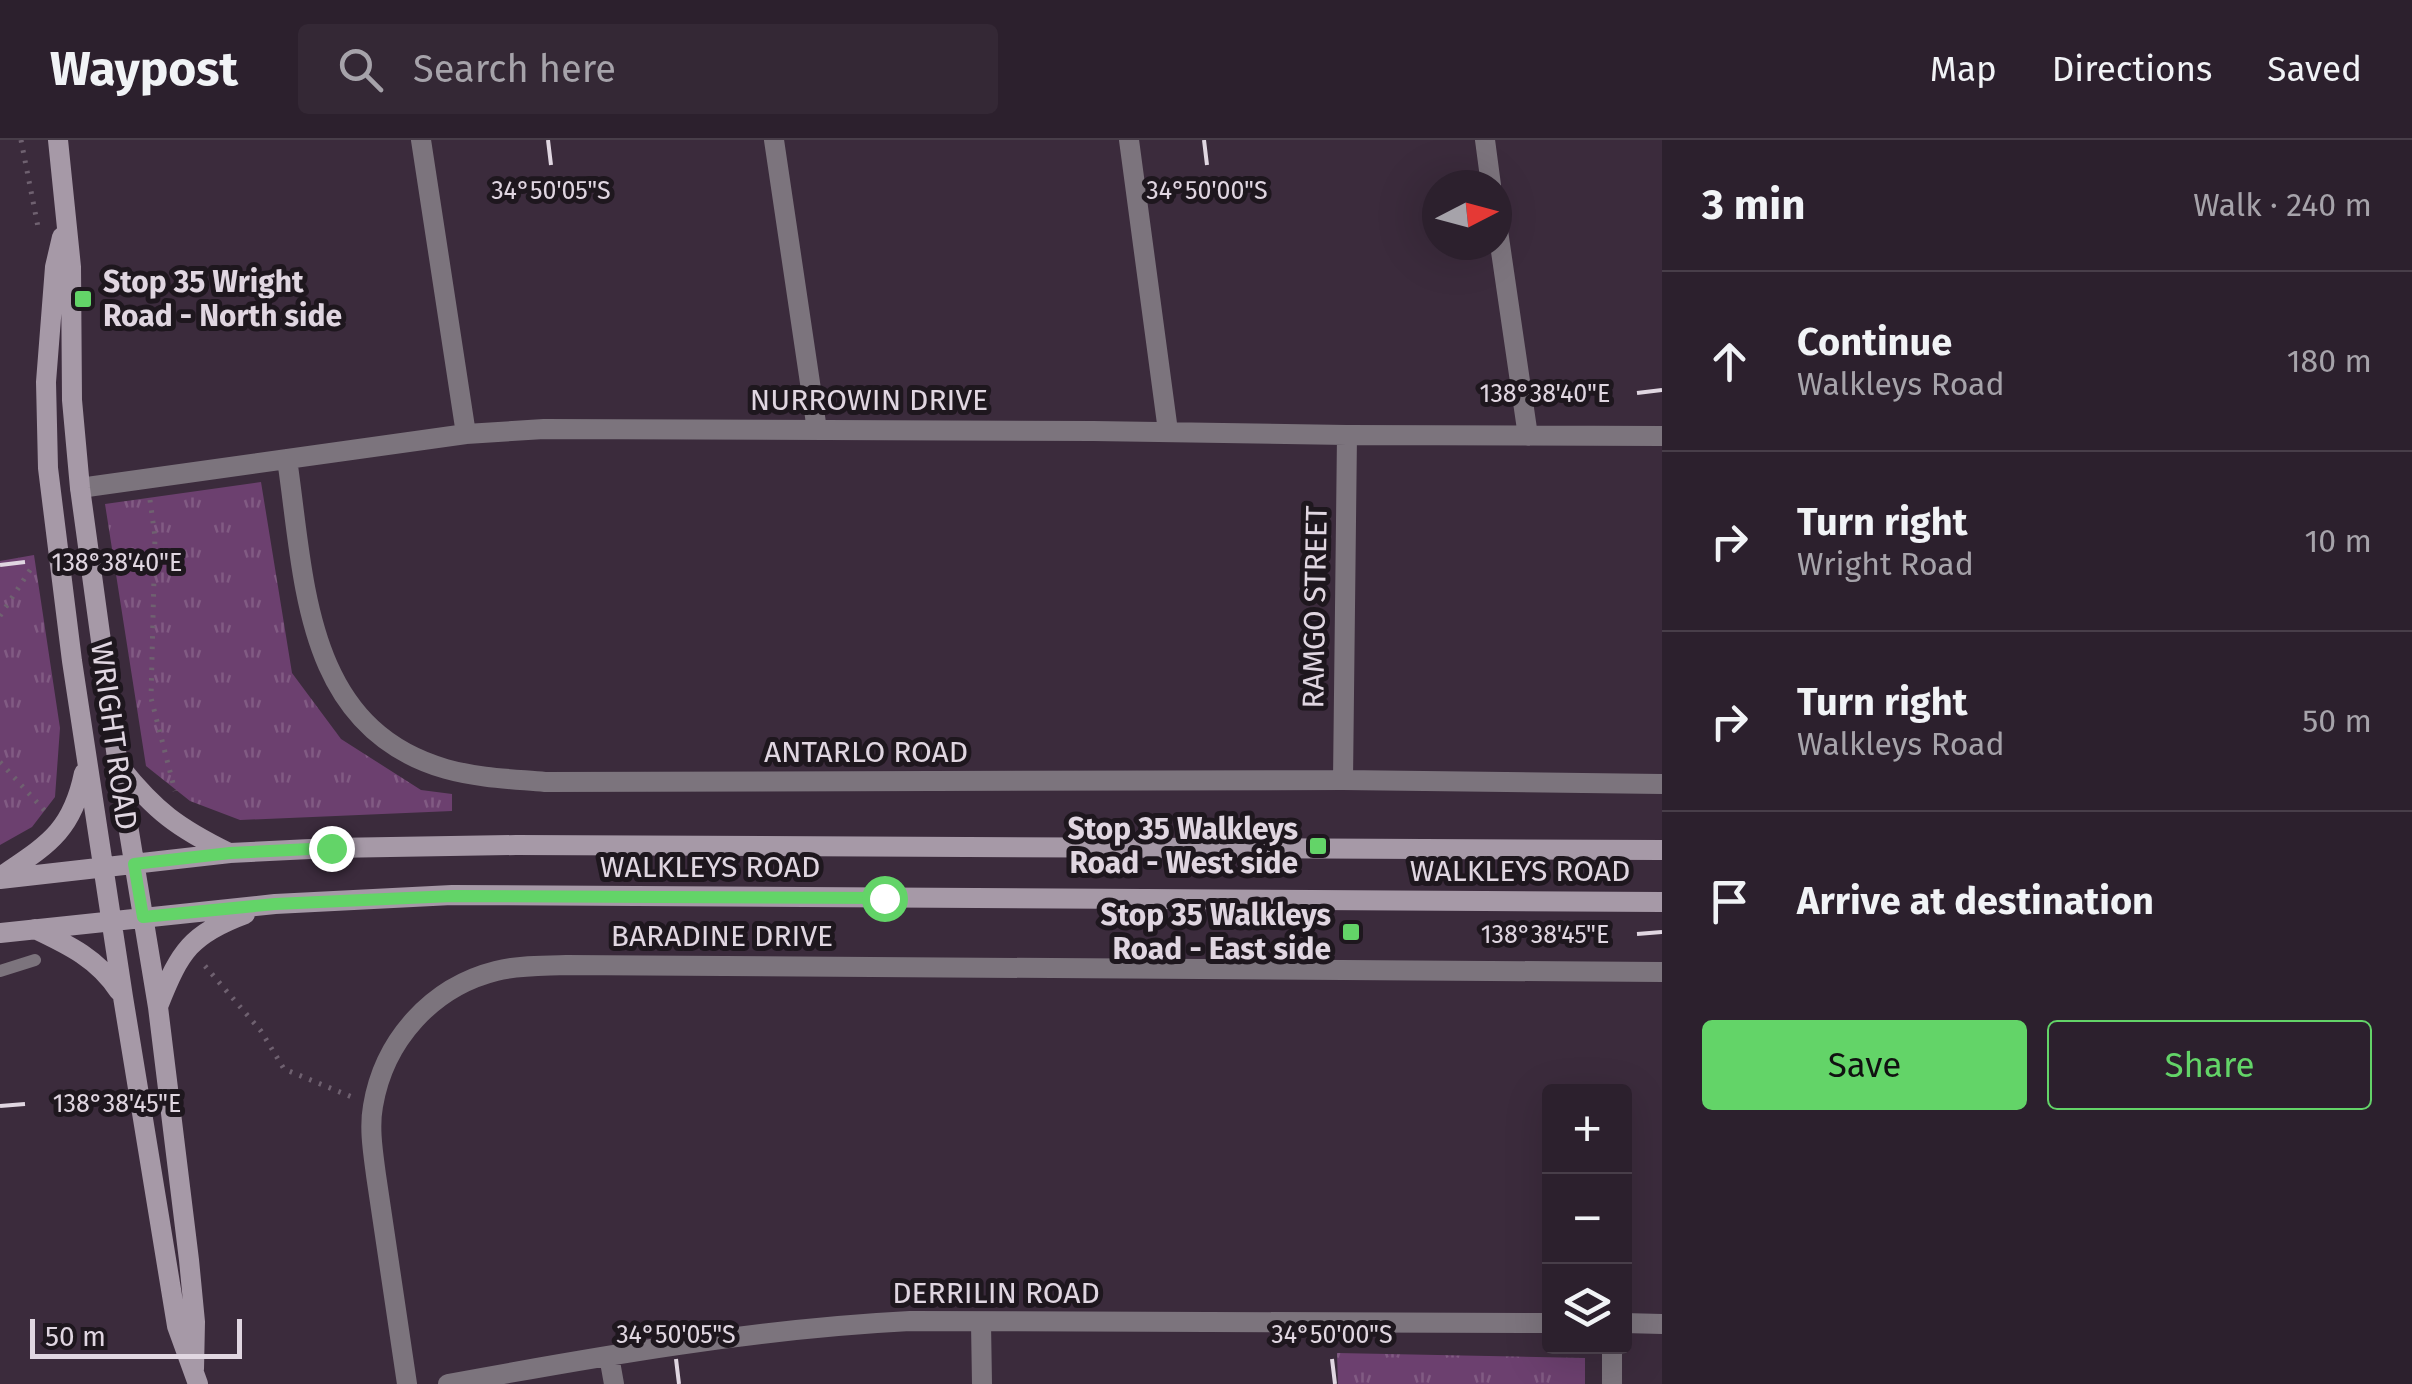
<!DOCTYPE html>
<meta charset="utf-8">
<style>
:root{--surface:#2c202d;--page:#342835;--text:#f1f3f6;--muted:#a6a3aa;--line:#483e49;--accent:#63d468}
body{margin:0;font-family:"Fira Sans",sans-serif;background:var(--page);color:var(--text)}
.controls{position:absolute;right:30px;bottom:30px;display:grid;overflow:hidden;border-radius:10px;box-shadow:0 10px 40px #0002}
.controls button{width:90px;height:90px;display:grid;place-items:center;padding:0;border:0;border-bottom:2px solid var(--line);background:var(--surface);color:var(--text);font:50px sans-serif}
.compass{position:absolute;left:1422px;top:30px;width:90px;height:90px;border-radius:50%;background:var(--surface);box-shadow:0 10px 40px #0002;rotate:84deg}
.scale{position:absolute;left:30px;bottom:25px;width:212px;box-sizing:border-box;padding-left:10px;border:5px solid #e0d6e1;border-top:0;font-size:28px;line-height:35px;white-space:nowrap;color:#e0d6e1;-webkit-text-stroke:8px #1e171e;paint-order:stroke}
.stop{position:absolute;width:30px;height:30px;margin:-22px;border:8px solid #63d468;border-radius:50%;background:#fff}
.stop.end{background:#63d468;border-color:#fff;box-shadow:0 2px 10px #0008}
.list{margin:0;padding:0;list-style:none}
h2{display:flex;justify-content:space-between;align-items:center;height:130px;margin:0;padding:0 40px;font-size:42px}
h2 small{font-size:32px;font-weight:400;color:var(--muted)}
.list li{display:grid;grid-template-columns:65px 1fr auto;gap:30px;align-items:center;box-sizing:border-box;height:180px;padding:0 40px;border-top:2px solid var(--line)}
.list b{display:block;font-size:38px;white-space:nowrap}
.list p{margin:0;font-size:32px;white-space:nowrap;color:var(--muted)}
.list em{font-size:32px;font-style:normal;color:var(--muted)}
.actions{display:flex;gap:20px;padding:30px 40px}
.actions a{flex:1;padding:22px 0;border:2px solid var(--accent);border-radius:10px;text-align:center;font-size:35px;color:var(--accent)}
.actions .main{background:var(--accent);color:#111}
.icon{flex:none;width:55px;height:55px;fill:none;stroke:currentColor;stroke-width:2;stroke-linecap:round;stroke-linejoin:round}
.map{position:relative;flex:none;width:1662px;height:1244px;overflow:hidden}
header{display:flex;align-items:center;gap:60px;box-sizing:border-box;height:140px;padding:0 50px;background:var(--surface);border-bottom:2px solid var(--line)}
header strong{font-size:48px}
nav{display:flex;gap:55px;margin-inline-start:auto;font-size:35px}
.search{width:700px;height:90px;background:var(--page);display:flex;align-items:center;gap:25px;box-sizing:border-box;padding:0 35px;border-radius:10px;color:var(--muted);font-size:38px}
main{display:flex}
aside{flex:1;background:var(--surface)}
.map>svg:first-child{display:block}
.park{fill:url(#park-tufts)}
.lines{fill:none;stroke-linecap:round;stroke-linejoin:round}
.path{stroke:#6f6170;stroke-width:5;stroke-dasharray:2.5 8;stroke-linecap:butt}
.lane{stroke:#7c747d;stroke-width:12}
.street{stroke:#7c747d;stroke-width:20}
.secondary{stroke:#a699a7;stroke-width:20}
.route{stroke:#63d468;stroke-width:12}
.ticks{fill:none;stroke:#e0d6e1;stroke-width:4}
.poi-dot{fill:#63d468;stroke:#1e171e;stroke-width:4}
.labels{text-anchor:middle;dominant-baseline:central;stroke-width:10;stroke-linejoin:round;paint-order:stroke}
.poi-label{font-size:30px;font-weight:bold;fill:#e0d6e1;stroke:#1e171e;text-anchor:end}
.street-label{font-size:30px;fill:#e0d6e1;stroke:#1e171e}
.ticks-label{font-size:25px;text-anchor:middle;fill:#e0d6e1;stroke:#1e171e;stroke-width:10;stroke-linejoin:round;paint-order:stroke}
</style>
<header>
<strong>Waypost</strong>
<div class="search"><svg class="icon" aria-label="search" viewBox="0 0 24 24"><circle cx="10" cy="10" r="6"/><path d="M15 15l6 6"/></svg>Search here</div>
<nav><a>Map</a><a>Directions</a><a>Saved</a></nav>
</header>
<main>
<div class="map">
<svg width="1662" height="1244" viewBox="0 0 1662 1244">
<defs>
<pattern id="park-tufts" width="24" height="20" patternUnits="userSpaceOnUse" patternTransform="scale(2.5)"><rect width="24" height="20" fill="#6c406f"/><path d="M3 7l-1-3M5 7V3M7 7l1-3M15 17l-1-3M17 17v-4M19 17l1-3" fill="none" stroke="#815b83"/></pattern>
</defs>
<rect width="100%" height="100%" fill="#3b2b3c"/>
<!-- park -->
<path class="park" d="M261,342L292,533L341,599L421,650L452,654V671L240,680L190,661L146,626L105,364Z
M34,415L60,588L55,657L32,687L0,705V421Z
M1337,1213L1585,1218V1244H1338Z"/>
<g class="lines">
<!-- path -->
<path class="path" d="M21,0L39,92
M150,360L155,397L151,558L175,651
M0,476L34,424
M0,622L45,671
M205,826L261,891L284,929L352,957"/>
<!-- lane -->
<path class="lane" d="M0,831L35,820"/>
<!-- street -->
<path class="street" d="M421,0L466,294
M774,0L817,290
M1129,0L1168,291
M1485,0L1491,45
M1497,84L1528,296
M287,319C305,440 303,588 446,629C478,638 512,639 545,642L1343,640L1662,644
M80,348L466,294L544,289L1093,291L1347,295L1662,296
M1343,640L1347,295
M981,1183L982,1244
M1624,1183L1662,1184
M609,1216L614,1244
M407,1244L376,1035C373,1012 369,988 373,966C384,900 432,847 496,831C519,825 543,826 566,825L1662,832
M448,1244C601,1216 754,1189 910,1181L1550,1183
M1612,1244V1206"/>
<!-- secondary -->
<path class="secondary" d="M58,0L71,127L72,260L80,348L118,625L158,867L189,1120L195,1182L194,1229
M62,97L55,127L46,242L48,328L72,521L123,857L177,1186L198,1244
M120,627C155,671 178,688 229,713
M0,737C47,705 72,692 84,633
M0,739L230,713L331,708L516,705L1662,710
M35,789C69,805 98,819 119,851
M0,793L275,764L452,755L1662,762
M159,864C180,811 191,794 245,774"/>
</g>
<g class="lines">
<!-- route -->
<path class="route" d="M331,708L230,713L134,724L143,777L275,764L452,756L884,758"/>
</g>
<!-- ticks -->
<path class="ticks" d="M548,0L551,25M1204,0L1207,25M1637,253L1662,250M0,425L25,422M1637,794L1662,792M0,966L25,964M676,1219L679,1244M1332,1219L1335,1244"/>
<!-- markers -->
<g class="poi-dot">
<rect x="73" y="149" width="20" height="20" rx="5"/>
<rect x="1308" y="696" width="20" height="20" rx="5"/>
<rect x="1341" y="782" width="20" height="20" rx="5"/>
</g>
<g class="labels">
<!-- poi labels -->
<g class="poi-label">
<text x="103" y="142" text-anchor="start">Stop 35 Wright<tspan x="103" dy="34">Road - North side</tspan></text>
<text x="1298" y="689">Stop 35 Walkleys<tspan x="1298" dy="34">Road - West side</tspan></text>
<text x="1331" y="775">Stop 35 Walkleys<tspan x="1331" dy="34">Road - East side</tspan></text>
</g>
<!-- street labels -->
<g class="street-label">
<text x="869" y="260">NURROWIN DRIVE</text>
<text transform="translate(1315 467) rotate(-89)">RAMGO STREET</text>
<text transform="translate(114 596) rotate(82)">WRIGHT ROAD</text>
<text x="866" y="612">ANTARLO ROAD</text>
<text x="710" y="727">WALKLEYS ROAD</text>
<text x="1520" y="731">WALKLEYS ROAD</text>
<text x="722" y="796">BARADINE DRIVE</text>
<text x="996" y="1153">DERRILIN ROAD</text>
</g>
</g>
<g class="ticks-label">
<text x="551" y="59">34°50'05"S</text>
<text x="1207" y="59">34°50'00"S</text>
<text x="1545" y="262">138°38'40"E</text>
<text x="117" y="431">138°38'40"E</text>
<text x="1545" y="803">138°38'45"E</text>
<text x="117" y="972">138°38'45"E</text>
<text x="676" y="1203">34°50'05"S</text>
<text x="1332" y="1203">34°50'00"S</text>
</g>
</svg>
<div class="controls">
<button>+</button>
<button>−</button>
<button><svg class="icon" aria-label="layers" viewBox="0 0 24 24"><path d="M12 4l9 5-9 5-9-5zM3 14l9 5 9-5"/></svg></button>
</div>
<svg class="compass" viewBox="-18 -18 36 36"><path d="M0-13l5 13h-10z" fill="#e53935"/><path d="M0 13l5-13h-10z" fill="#a6a3aa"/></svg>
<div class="scale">50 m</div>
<div class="stop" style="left:884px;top:758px"></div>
<div class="stop end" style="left:331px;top:708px"></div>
</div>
<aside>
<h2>3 min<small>Walk · 240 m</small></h2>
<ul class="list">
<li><svg class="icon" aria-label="ahead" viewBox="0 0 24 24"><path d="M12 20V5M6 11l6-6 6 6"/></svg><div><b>Continue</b><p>Walkleys Road</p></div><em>180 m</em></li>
<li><svg class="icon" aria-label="right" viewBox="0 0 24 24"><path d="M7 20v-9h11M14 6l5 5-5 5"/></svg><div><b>Turn right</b><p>Wright Road</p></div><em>10 m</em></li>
<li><svg class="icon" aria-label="right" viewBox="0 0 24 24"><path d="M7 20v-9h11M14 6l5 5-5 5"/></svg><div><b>Turn right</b><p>Walkleys Road</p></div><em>50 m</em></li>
<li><svg class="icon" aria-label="arrive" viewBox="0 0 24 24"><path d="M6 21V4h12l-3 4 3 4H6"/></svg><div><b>Arrive at destination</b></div></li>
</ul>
<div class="actions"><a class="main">Save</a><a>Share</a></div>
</aside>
</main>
